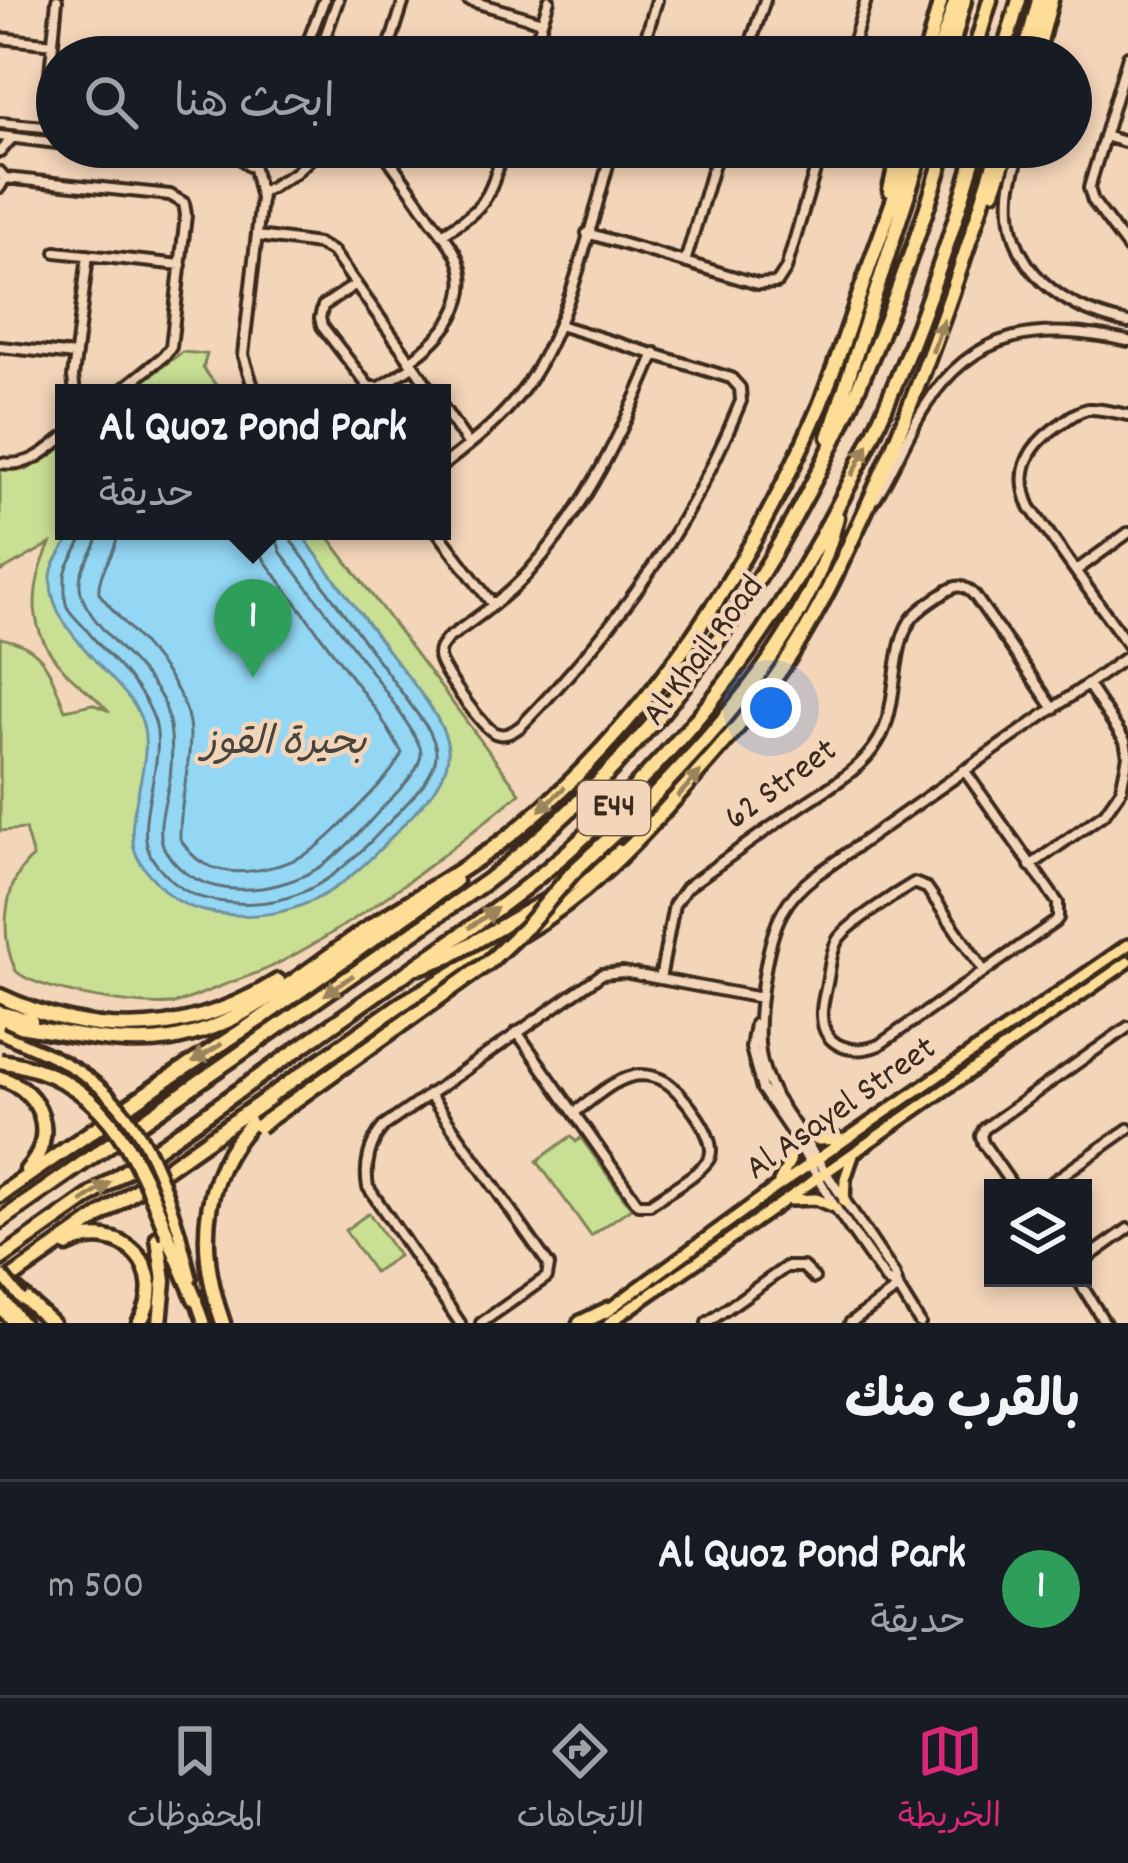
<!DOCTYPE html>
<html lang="ar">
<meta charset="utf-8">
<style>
:root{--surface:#171b24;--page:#20242c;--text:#f1f3f6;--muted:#9ea1a6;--line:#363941;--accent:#db2777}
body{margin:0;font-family:Dekko,"Playpen Sans Arabic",sans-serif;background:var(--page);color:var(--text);direction:rtl}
.controls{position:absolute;right:36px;bottom:36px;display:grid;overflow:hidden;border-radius:0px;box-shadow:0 6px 18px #0003}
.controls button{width:108px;height:108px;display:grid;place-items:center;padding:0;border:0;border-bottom:3px solid var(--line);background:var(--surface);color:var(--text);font:60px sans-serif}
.you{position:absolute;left:771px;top:708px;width:42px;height:42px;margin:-30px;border:9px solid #fff;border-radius:50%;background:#1a73e8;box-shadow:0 0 0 18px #1a73e833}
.badge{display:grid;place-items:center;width:78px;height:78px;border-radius:50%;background:var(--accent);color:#fff;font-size:39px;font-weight:700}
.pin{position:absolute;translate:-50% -99px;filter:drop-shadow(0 3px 6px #0008)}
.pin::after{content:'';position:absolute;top:63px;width:42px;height:36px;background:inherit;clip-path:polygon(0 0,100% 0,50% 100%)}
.popup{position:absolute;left:55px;top:384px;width:396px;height:156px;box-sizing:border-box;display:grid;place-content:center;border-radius:0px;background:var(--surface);filter:drop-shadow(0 3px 9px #0005);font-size:39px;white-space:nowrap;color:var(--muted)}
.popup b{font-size:45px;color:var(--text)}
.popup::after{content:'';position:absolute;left:50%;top:100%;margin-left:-24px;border:24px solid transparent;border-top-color:var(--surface)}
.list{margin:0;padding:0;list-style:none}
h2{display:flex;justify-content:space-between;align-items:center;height:156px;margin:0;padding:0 48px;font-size:51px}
h2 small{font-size:39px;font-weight:400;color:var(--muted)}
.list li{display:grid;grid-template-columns:78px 1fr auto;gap:36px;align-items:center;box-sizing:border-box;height:216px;padding:0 48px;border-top:3px solid var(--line)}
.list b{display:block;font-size:45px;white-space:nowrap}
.list p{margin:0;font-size:39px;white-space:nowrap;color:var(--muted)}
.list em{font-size:39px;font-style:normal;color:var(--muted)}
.icon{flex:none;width:66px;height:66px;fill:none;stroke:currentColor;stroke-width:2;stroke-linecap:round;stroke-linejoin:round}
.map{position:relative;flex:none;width:1128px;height:1323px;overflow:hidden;direction:ltr}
.search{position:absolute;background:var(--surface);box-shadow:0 6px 18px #0003;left:36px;right:36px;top:36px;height:132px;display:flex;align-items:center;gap:30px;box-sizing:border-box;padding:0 42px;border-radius:66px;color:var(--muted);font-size:45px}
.sheet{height:372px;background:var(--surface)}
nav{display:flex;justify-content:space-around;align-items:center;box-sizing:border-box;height:168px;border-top:3px solid var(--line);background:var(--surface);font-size:33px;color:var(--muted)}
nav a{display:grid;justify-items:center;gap:6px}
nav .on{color:var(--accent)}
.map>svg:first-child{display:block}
.green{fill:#c9df94;stroke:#828459;stroke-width:3}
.water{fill:#93d7f5;stroke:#70929f;stroke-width:3}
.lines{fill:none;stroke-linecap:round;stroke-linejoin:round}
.shore{stroke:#5e6f74;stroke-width:3}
.minor-casing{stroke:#3b2a1e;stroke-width:16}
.major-casing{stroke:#3b2a1e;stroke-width:18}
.highway-casing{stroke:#3b2a1e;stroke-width:21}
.minor{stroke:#f3d5b9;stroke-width:8}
.major{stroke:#fedd96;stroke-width:9}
.highway{stroke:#fedd96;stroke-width:12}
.major-bridge-casing{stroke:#3b2a1e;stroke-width:18;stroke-linecap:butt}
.highway-bridge-casing{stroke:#3b2a1e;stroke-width:21;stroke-linecap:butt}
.major-bridge{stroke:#fedd96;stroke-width:9}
.highway-bridge{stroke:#fedd96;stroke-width:12}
.oneway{fill:#9c845a}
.labels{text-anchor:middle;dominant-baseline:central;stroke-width:9;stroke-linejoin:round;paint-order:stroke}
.shield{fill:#f3d5b9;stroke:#725d4c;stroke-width:3}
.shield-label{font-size:33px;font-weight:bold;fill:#3b2a1e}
.street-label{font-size:36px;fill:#3b2a1e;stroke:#f3d5b9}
.water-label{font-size:39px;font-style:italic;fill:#48443e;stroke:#f3d5b9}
</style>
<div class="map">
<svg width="1128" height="1323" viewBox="0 0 1128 1323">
<rect width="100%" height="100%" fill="#f3d5b9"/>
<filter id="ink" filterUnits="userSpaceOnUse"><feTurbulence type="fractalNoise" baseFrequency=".00833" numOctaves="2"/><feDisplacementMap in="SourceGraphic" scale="24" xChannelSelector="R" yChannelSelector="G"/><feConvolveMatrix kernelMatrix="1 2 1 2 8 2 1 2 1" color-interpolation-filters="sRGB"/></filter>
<g filter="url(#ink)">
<!-- green -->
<path class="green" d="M182,352L207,354L203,368L222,393H128Z
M64,442V531H324L520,793C445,855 366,918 279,963C261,973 239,979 219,987C205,992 191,999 176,1003C149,1010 35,991 16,971C0,938 2,883 33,857L25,829L0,831V638C45,646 50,672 65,710L92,704L107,710C95,695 78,685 64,670C27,631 29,590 50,544L0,572V468L27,470Z
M571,1136L576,1142L581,1138L631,1208L591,1236L537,1161Z
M369,1213L398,1256L374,1272L345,1230Z"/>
<!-- water -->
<path class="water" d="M75,531H299C328,570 357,609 386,648C405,674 444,716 448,748C451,779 422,805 403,825C354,878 311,920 234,915C205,913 180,908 160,886C150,875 138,863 134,848C124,804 164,748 134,705C108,667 41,622 52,570C55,558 68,542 75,531Z"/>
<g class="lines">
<!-- shore -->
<path class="shore" d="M84,531C82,549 64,562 65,580C65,588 64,600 67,607C71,614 79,622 85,628C108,658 144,686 155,722C166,761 137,814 148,849C151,860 161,869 169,878C188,897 209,901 235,903C309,908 348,866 395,816C410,799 433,780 436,756C437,747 433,739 429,730L292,542L290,531
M99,531C98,550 81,563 80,581C76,620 151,667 165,706C173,729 173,753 170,778C167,798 154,831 165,850C196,903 274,896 320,867C345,851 365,826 386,804C398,791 421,771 421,752C420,729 301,580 280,551L275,531
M118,531C117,554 97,571 99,593C129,633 190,681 190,735C190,770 179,805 180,839C187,849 195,860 207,865C236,880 288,867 314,849C332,836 346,820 361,804C376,788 393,773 402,753L379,714L265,561L259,548L257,531"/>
<!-- minor casing -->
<g class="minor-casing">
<path id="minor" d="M468,0L542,22
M0,38L53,44
M1128,56L1089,188L1093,201L1128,248
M302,57L324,0
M318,57L338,0
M386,57L404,0
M531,57L549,0
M640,57L657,0
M746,57L765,0
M849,57L866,0
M0,123L56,128
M57,128L50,121L47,105L57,0
M0,136L57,143
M1104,136L1128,143
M97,147L157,153L205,147
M229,147L249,166
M249,147L261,199L243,355L255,393
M380,147C397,171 414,194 430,218C439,230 451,243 457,257C476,300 442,339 409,361
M1022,147C1017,162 1011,178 1010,194C1005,269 1062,309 1128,323
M0,152L12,138
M0,172L5,178L0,187
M5,178L170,195L184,203L186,215L171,347L164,356L118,393
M261,193L295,173L323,147
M587,233L758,284L777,283L786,269L822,147
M442,234C488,206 489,198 504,147
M258,236L318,244L333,252L433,393
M56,252L181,265
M685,262L719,147
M356,284L323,306L320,318L322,326L369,387H380L413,366
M559,325L731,378L740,388L741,401C689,530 617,627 521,726C513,732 505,737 495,733C483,728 439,668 439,656C439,648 442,646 447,639C475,619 504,599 528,573C585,510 623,431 655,353
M0,347L75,355
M75,393L73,377L88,255
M442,406L469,445
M1128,415C1116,413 1101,408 1088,409C1078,411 1070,417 1062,423C1031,443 1013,469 1030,507L1128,645
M0,463C29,467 43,454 64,437
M442,466C472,443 501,420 523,390C570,327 591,222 613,147
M876,498C894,469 906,437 924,408C975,326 1042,324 1128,341
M437,531L493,605
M1077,570L1128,533
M964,770L1058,903V918L1055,922L879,1045C854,1055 823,1048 822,1016C821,1004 826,991 828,978C830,966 831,952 837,941C845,926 897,893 914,883L927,888L984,971
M1030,866L1105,813L1121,790L1128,756L1125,741L1088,685
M660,979L674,905L686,888L694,882C730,856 765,831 801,806C829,787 862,770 879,740C900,705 890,642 914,616C922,607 934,600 944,593C957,584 964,584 975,596L1054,709
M755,1024L751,1048L762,1089L794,1136L835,1207L886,1280L897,1288
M517,1032L638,1204H650C665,1193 700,1174 709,1159C720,1140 682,1092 666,1082C658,1077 648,1075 639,1075C615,1077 594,1099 575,1112
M429,1094L549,1265L547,1277L481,1323
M1014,1188L983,1143L981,1136L984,1129L1128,1027
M1044,1188L1128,1129
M1083,1261L1128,1229
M1077,1278L1105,1323
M460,1323L368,1187C364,1166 370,1142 383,1127L602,974L623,972L761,998
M707,1323L786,1267H803L814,1278
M850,1323L897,1289
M920,1323L899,1289L894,1274L776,1098C769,1083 762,1069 760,1053C755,1019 766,940 783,911C791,896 803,885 816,875L1128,656"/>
</g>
<!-- major casing -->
<g class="major-casing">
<path id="major" d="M799,1132L819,1140L845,1139
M779,1182L790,1161L794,1136
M791,1200L816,1199L835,1207
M844,1202L845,1179L853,1155
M179,1232L191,1278
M194,1294L204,1323
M0,1295L23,1323
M604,1313L771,1191L1128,945
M609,1323L1128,962"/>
</g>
<!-- highway casing -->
<g class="highway-casing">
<path id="highway" d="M925,57L941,0
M937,57L956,0
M949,57L964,0
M973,57L990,0
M1002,57L1019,0
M1024,57L1039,0
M1036,57L1051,0
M890,190L900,147
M993,191L1009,147
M829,437L923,147
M647,803C724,722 811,629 837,517
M561,891L618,851
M521,934C583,898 631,848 678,795C719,750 759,704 792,653C822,607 844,557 867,507C920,390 962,270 999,147
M419,967L450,956L544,902
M0,996C96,1041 189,1037 278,981
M0,1013L31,1021
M0,1024C57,1029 113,1048 171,1039C246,1026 306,970 367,929C420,893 477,865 525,823C652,715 752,564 817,412C836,367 850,321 866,276C881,233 898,191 911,147
M0,1078C43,1090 58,1137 27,1170
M0,1195L163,1082L260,1019L455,881
M0,1221L487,881C730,694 859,434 946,147
M168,1236L195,1299
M158,1238L164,1281L160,1323
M67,1245C122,1217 172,1271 139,1323
M0,1259C119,1176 238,1092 356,1008C415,966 477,926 533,881C590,835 641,783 689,728C831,563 918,355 977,147
M0,1286L401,1004L504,944
M13,1288L52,1323
M0,1306L15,1323
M223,1323C194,1242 201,1164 269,1106
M580,1323L609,1309"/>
</g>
<!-- minor -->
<use href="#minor" class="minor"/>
<!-- major -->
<use href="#major" class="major"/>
<!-- highway -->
<use href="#highway" class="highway"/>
<!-- major-bridge casing -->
<g class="major-bridge-casing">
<path id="major-bridge" d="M0,1033C23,1044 47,1052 68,1065C136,1103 157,1162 179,1232
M0,1273L21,1299"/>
</g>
<!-- highway-bridge casing -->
<g class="highway-bridge-casing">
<path id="highway-bridge" d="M0,1061C104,1076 134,1149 168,1236
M259,1126L489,962L526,927L573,872L647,803"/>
</g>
<!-- major-bridge -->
<use href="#major-bridge" class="major-bridge"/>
<!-- highway-bridge -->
<use href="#highway-bridge" class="highway-bridge"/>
</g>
<!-- one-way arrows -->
<defs><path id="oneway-solid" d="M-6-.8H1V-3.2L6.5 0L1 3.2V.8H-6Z" transform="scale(3)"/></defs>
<g class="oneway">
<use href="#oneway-solid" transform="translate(938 336) rotate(-71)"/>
<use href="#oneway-solid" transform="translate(860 460) rotate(-63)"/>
<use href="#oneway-solid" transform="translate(689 784) rotate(-48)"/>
<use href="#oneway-solid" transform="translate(552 799) rotate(137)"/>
<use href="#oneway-solid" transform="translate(483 918) rotate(-35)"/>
<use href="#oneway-solid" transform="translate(339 985) rotate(145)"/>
<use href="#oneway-solid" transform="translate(207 1053) rotate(148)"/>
<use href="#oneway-solid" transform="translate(96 1192) rotate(-35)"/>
</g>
</g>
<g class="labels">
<!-- shield labels -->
<rect class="shield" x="578" y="781" width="72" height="54" rx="9"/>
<g class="shield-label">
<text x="614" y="808">E44</text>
</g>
<!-- street labels -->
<g class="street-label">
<text transform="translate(705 652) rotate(-53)">Al Khail Road</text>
<text transform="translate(782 786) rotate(-36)">62 Street</text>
<text transform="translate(842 1110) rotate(-35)">Al Asayel Street</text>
</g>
<!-- water labels -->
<g class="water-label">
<text x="284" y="745">بحيرة القوز</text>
</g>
</g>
</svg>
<div class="controls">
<button><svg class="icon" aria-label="layers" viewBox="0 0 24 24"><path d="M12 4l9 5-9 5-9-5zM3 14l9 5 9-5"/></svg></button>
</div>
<div class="you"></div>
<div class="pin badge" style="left:253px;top:678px;background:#2e9e5b">1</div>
<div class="popup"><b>Al Quoz Pond Park</b>حديقة</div>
<div class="search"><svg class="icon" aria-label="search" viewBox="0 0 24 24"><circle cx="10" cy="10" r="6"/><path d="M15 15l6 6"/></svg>ابحث هنا</div>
</div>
<section class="sheet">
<h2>بالقرب منك<small></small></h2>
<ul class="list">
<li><span class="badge" style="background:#2e9e5b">1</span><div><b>Al Quoz Pond Park</b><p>حديقة</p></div><em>500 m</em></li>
</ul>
</section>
<nav>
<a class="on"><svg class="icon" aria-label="map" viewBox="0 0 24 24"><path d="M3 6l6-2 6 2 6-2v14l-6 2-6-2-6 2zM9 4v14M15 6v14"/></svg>الخريطة</a>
<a><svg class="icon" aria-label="directions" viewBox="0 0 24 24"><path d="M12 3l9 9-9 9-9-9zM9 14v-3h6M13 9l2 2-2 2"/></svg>الاتجاهات</a>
<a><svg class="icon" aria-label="saved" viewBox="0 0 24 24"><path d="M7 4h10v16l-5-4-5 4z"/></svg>المحفوظات</a>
</nav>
